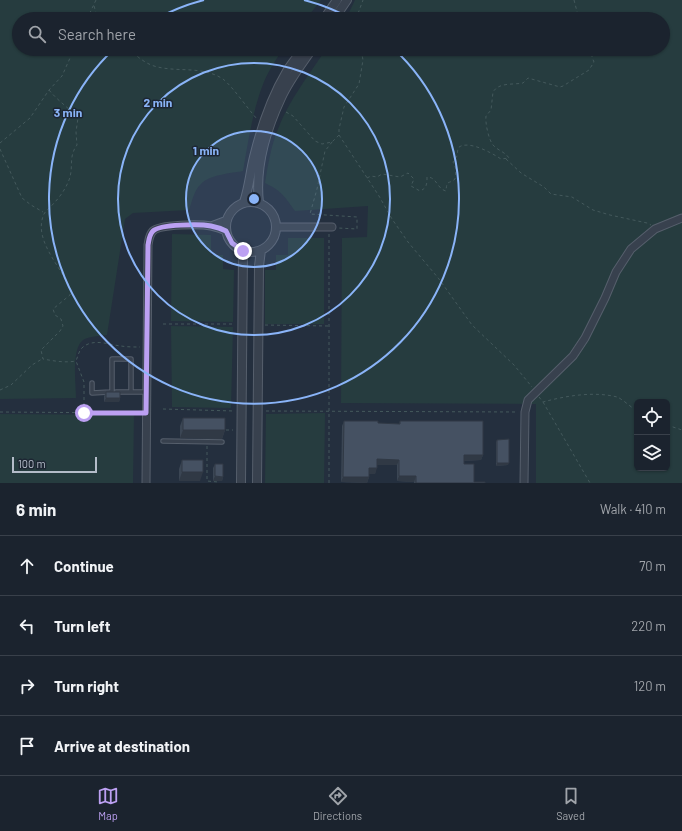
<!DOCTYPE html>
<meta charset="utf-8">
<style>
:root{--surface:#1b232e;--page:#242b36;--text:#f1f3f6;--muted:#a0a4aa;--line:#39404a;--accent:#bca0f2}
body{margin:0;font-family:Barlow,sans-serif;background:var(--page);color:var(--text)}
.controls{position:absolute;right:12px;bottom:12px;display:grid;overflow:hidden;border-radius:6px;box-shadow:0 1px 3px #0004}
.controls button{width:36px;height:36px;display:grid;place-items:center;padding:0;border:0;border-bottom:1px solid var(--line);background:var(--surface);color:var(--text);font:20px sans-serif}
.scale{position:absolute;left:12px;bottom:10px;width:85px;box-sizing:border-box;padding-left:4px;border:2px solid #b4bcc9;border-top:0;font-size:11px;line-height:14px;white-space:nowrap;color:#b4bcc9;-webkit-text-stroke:3px #1d2633;paint-order:stroke}
.stop{position:absolute;width:12px;height:12px;margin:-9px;border:3px solid #bca0f2;border-radius:50%;background:#fff}
.stop.end{background:#bca0f2;border-color:#fff;box-shadow:0 1px 4px #0008}
.list{margin:0;padding:0;list-style:none}
h2{display:flex;justify-content:space-between;align-items:center;height:52px;margin:0;padding:0 16px;font-size:17px}
h2 small{font-size:13px;font-weight:400;color:var(--muted)}
.list li{display:grid;grid-template-columns:26px 1fr auto;gap:12px;align-items:center;box-sizing:border-box;height:60px;padding:0 16px;border-top:1px solid var(--line)}
.list b{display:block;font-size:15px;white-space:nowrap}
.list em{font-size:13px;font-style:normal;color:var(--muted)}
.icon{flex:none;width:22px;height:22px;fill:none;stroke:currentColor;stroke-width:2;stroke-linecap:round;stroke-linejoin:round}
.map{position:relative;flex:none;width:682px;height:483px;overflow:hidden}
.search{position:absolute;background:var(--surface);box-shadow:0 1px 3px #0004;left:12px;right:12px;top:12px;height:44px;display:flex;align-items:center;gap:10px;box-sizing:border-box;padding:0 14px;border-radius:22px;color:var(--muted);font-size:15px}
.sheet{height:292px;background:var(--surface)}
nav{display:flex;justify-content:space-around;align-items:center;box-sizing:border-box;height:56px;border-top:1px solid var(--line);background:var(--surface);font-size:11px;color:var(--muted)}
nav a{display:grid;justify-items:center;gap:2px}
nav .on{color:var(--accent)}
.map>svg:first-child{display:block}
.green{fill:#263c3f;fill-rule:evenodd}
.lines{fill:none;stroke-linecap:round;stroke-linejoin:round}
.service-casing{stroke:#565f6c;stroke-width:5.5}
.minor-casing{stroke:#565f6c;stroke-width:9}
.tertiary-casing{stroke:#565f6c;stroke-width:10}
.path{stroke:#44595c;stroke-width:1;stroke-dasharray:3 3;stroke-linecap:butt}
.service{stroke:#38414e;stroke-width:3.5}
.minor{stroke:#38414e;stroke-width:7}
.tertiary{stroke:#38414e;stroke-width:8}
.wall{fill:#3b4654}
.shaded-wall{fill:#303945}
.building{fill:#455162;stroke:#303945}
.route{stroke:#bca0f2;stroke-width:5}
.ring{fill:none;stroke:#8ab4f8;stroke-width:2}
.centre{fill:#8ab4f8;stroke:#1d2633;stroke-width:2}
.ring-label{font-size:12px;text-anchor:middle;font-weight:bold;fill:#8ab4f8;stroke:#1d2633;stroke-width:3;stroke-linejoin:round;paint-order:stroke}
</style>
<div class="map">
<svg width="682" height="483" viewBox="0 0 682 483">
<rect width="100%" height="100%" fill="#242f3e"/>
<!-- green -->
<path class="green" d="M0,0H321L306,19H19V49H283C275,61 267,73 262,87C252,114 248,143 243,171C232,173 208,175 201,184C194,190 192,202 189,210L133,213L125,219L107,335C100,336 89,336 83,340C71,349 76,384 76,398L0,399Z
M355,0H682V483H536V404L341,403L342,238L367,237L368,206L295,211C285,197 282,191 265,183C268,165 271,146 278,129C289,100 309,75 326,49H663V19H346ZM637,402H667V468H637Z
M172,234L211,235V255H223V269L234,270L233,322L171,321Z
M288,238H324V324H265V270H276V255H288Z
M171,326L233,327L231,408L172,407Z
M325,413L324,483H265L266,414Z
M0,414L134,415L133,483H0Z"/>
<g class="lines">
<!-- service casing -->
<g class="service-casing">
<path id="service" d="M92,383V393L110,392
M112,392V359H131V392
M116,392H146
M163,441L222,442"/>
</g>
<!-- minor casing -->
<g class="minor-casing">
<path id="minor" d="M211,226L227,220
M276,227H332
M146,483L148,245C149,240 149,235 153,231C160,224 201,224 211,226C216,227 222,229 226,231
M524,483L525,412L528,400L573,356L585,338L605,298L616,272L631,249L655,229L682,218"/>
</g>
<!-- tertiary casing -->
<g class="tertiary-casing">
<path id="tertiary" d="M324,19L337,0
M334,19L347,0
M226 227a25 25 0 1 1 50 0a25 25 0 1 1-50 0Z
M244,202C249,188 250,173 254,157C261,128 271,98 287,71C291,64 298,56 303,49
M259,203C255,168 266,130 281,98C289,80 301,65 312,49
M241,483L243,251
M257,483L259,266L261,250"/>
</g>
<!-- path -->
<path class="path" d="M574,0L579,19
M94,6L98,19
M87,19L96,0
M356,19L363,0
M128,49C136,55 144,63 154,66C177,73 201,65 223,79C233,87 248,109 257,119
M49,90C58,101 69,108 78,118L76,132L77,145C68,157 74,167 69,180C66,188 60,197 54,203C51,207 46,210 44,214C32,240 63,269 71,290L70,295L53,309L55,315L61,319L63,326L60,331L41,350L43,359C54,361 65,363 76,361
M286,112L293,116L315,141L322,144L332,142L339,135V129L344,107L359,84L363,60L361,49
M339,135L379,196L392,219L408,242L439,279L472,325L514,365L532,387
M332,142L325,151L317,189L310,214L357,217V229L338,228
M0,143L30,118L49,90L62,76L74,49
M0,149L22,198L31,205L43,212
M506,159L521,173L544,187L551,194L572,197L593,210L610,215L647,223L651,225
M367,178L371,176L377,177L382,174L400,177L408,173L414,179L411,186L420,191C427,188 427,184 427,177C437,177 437,189 446,191C447,179 448,185 455,179L456,169L453,162L457,156L458,148C467,139 492,153 501,159L509,158C505,152 499,151 494,146C489,142 485,123 486,116L491,110L493,92C499,82 513,85 523,83L528,78L560,87L563,86L589,70L594,62L592,57V49
M163,324H235
M265,325L328,326
M0,390L11,385L32,365L42,359
M539,397L543,402C565,396 594,391 617,397C621,398 632,408 637,411
M543,402L590,483
M163,409L234,411
M266,411L518,412
M0,412L139,413
M84,412V382L76,361C78,356 79,350 83,347C94,338 110,345 121,346C127,347 134,347 140,347
M667,425L682,430
M226,430H233
M207,446V481L218,482V483
M329,483V234"/>
<!-- service -->
<use href="#service" class="service"/>
<!-- minor -->
<use href="#minor" class="minor"/>
<!-- tertiary -->
<use href="#tertiary" class="tertiary"/>
</g>
<!-- wall -->
<path class="wall" d="M106,392L120,398L119,402H104V396Z
M183,418L225,430L222,439L180,438V426Z
M344,421L378,423L399,424L400,421L483,455L481,460L464,461V464L474,482L485,483H414V482L397,481V465H377L375,474H369V477L367,483L341,482L342,426Z
M497,440L508,465L496,466V442Z
M182,460L200,481H179V469Z
M215,464L223,477L222,481H213V468Z"/>
<!-- shaded-wall -->
<path class="shaded-wall" d="M106,398H120L119,402H104Z
M183,430H225L222,439L180,438Z
M464,455H483L481,460L462,461Z
M377,459L399,460L397,465H375Z
M497,463H509L508,465L496,466Z
M369,468H377L375,474H367Z
M182,472H203L200,481H179Z
M215,476L223,477L222,481H213Z
M399,476H416L414,482L397,481Z
M343,477H369L367,483L341,482Z"/>
<!-- building -->
<path class="building" d="M106,392H120V398H106Z
M183,418H225V430H183Z
M344,421H378V423L400,424V421H483V455H464V464H474V482H485V483H416V476H399V460L377,459V468H369V477H343Z
M509,439V463H497V440Z
M182,460H203V472H182Z
M215,464H223V477L215,476Z"/>
<g class="lines">
<!-- route -->
<path class="route" d="M84,413H146L148,245C149,240 149,235 153,231C160,224 201,224 211,226C216,227 222,229 226,231L232,243L243,251"/>
</g>
<!-- distance rings -->
<circle cx="254" cy="199" r="68" fill="#8ab4f8" fill-opacity=".12"/>
<g class="ring">
<circle cx="254" cy="199" r="68"/>
<circle cx="254" cy="199" r="136"/>
<path d="M156 19A205 205 0 0 1 204 0M304 0A205 205 0 0 1 352 19M394 49A205 205 0 1 1 114 49"/>
</g>
<circle cx="254" cy="199" r="6" class="centre"/>
<g class="ring-label">
<text x="158" y="107">2 min</text>
<text x="68" y="117">3 min</text>
<text x="206" y="155">1 min</text>
</g>
</svg>
<div class="controls">
<button><svg class="icon" aria-label="locate" viewBox="0 0 24 24"><circle cx="12" cy="12" r="6"/><path d="M12 2v4M12 18v4M2 12h4M18 12h4"/></svg></button>
<button><svg class="icon" aria-label="layers" viewBox="0 0 24 24"><path d="M12 4l9 5-9 5-9-5zM3 14l9 5 9-5"/></svg></button>
</div>
<div class="scale">100 m</div>
<div class="stop" style="left:84px;top:413px"></div>
<div class="stop end" style="left:243px;top:251px"></div>
<div class="search"><svg class="icon" aria-label="search" viewBox="0 0 24 24"><circle cx="10" cy="10" r="6"/><path d="M15 15l6 6"/></svg>Search here</div>
</div>
<section class="sheet">
<h2>6 min<small>Walk · 410 m</small></h2>
<ul class="list">
<li><svg class="icon" aria-label="ahead" viewBox="0 0 24 24"><path d="M12 20V5M6 11l6-6 6 6"/></svg><div><b>Continue</b></div><em>70 m</em></li>
<li><svg class="icon" aria-label="left" viewBox="0 0 24 24"><path d="M17 20v-9H6M10 6l-5 5 5 5"/></svg><div><b>Turn left</b></div><em>220 m</em></li>
<li><svg class="icon" aria-label="right" viewBox="0 0 24 24"><path d="M7 20v-9h11M14 6l5 5-5 5"/></svg><div><b>Turn right</b></div><em>120 m</em></li>
<li><svg class="icon" aria-label="arrive" viewBox="0 0 24 24"><path d="M6 21V4h12l-3 4 3 4H6"/></svg><div><b>Arrive at destination</b></div></li>
</ul>
</section>
<nav>
<a class="on"><svg class="icon" aria-label="map" viewBox="0 0 24 24"><path d="M3 6l6-2 6 2 6-2v14l-6 2-6-2-6 2zM9 4v14M15 6v14"/></svg>Map</a>
<a><svg class="icon" aria-label="directions" viewBox="0 0 24 24"><path d="M12 3l9 9-9 9-9-9zM9 14v-3h6M13 9l2 2-2 2"/></svg>Directions</a>
<a><svg class="icon" aria-label="saved" viewBox="0 0 24 24"><path d="M7 4h10v16l-5-4-5 4z"/></svg>Saved</a>
</nav>
